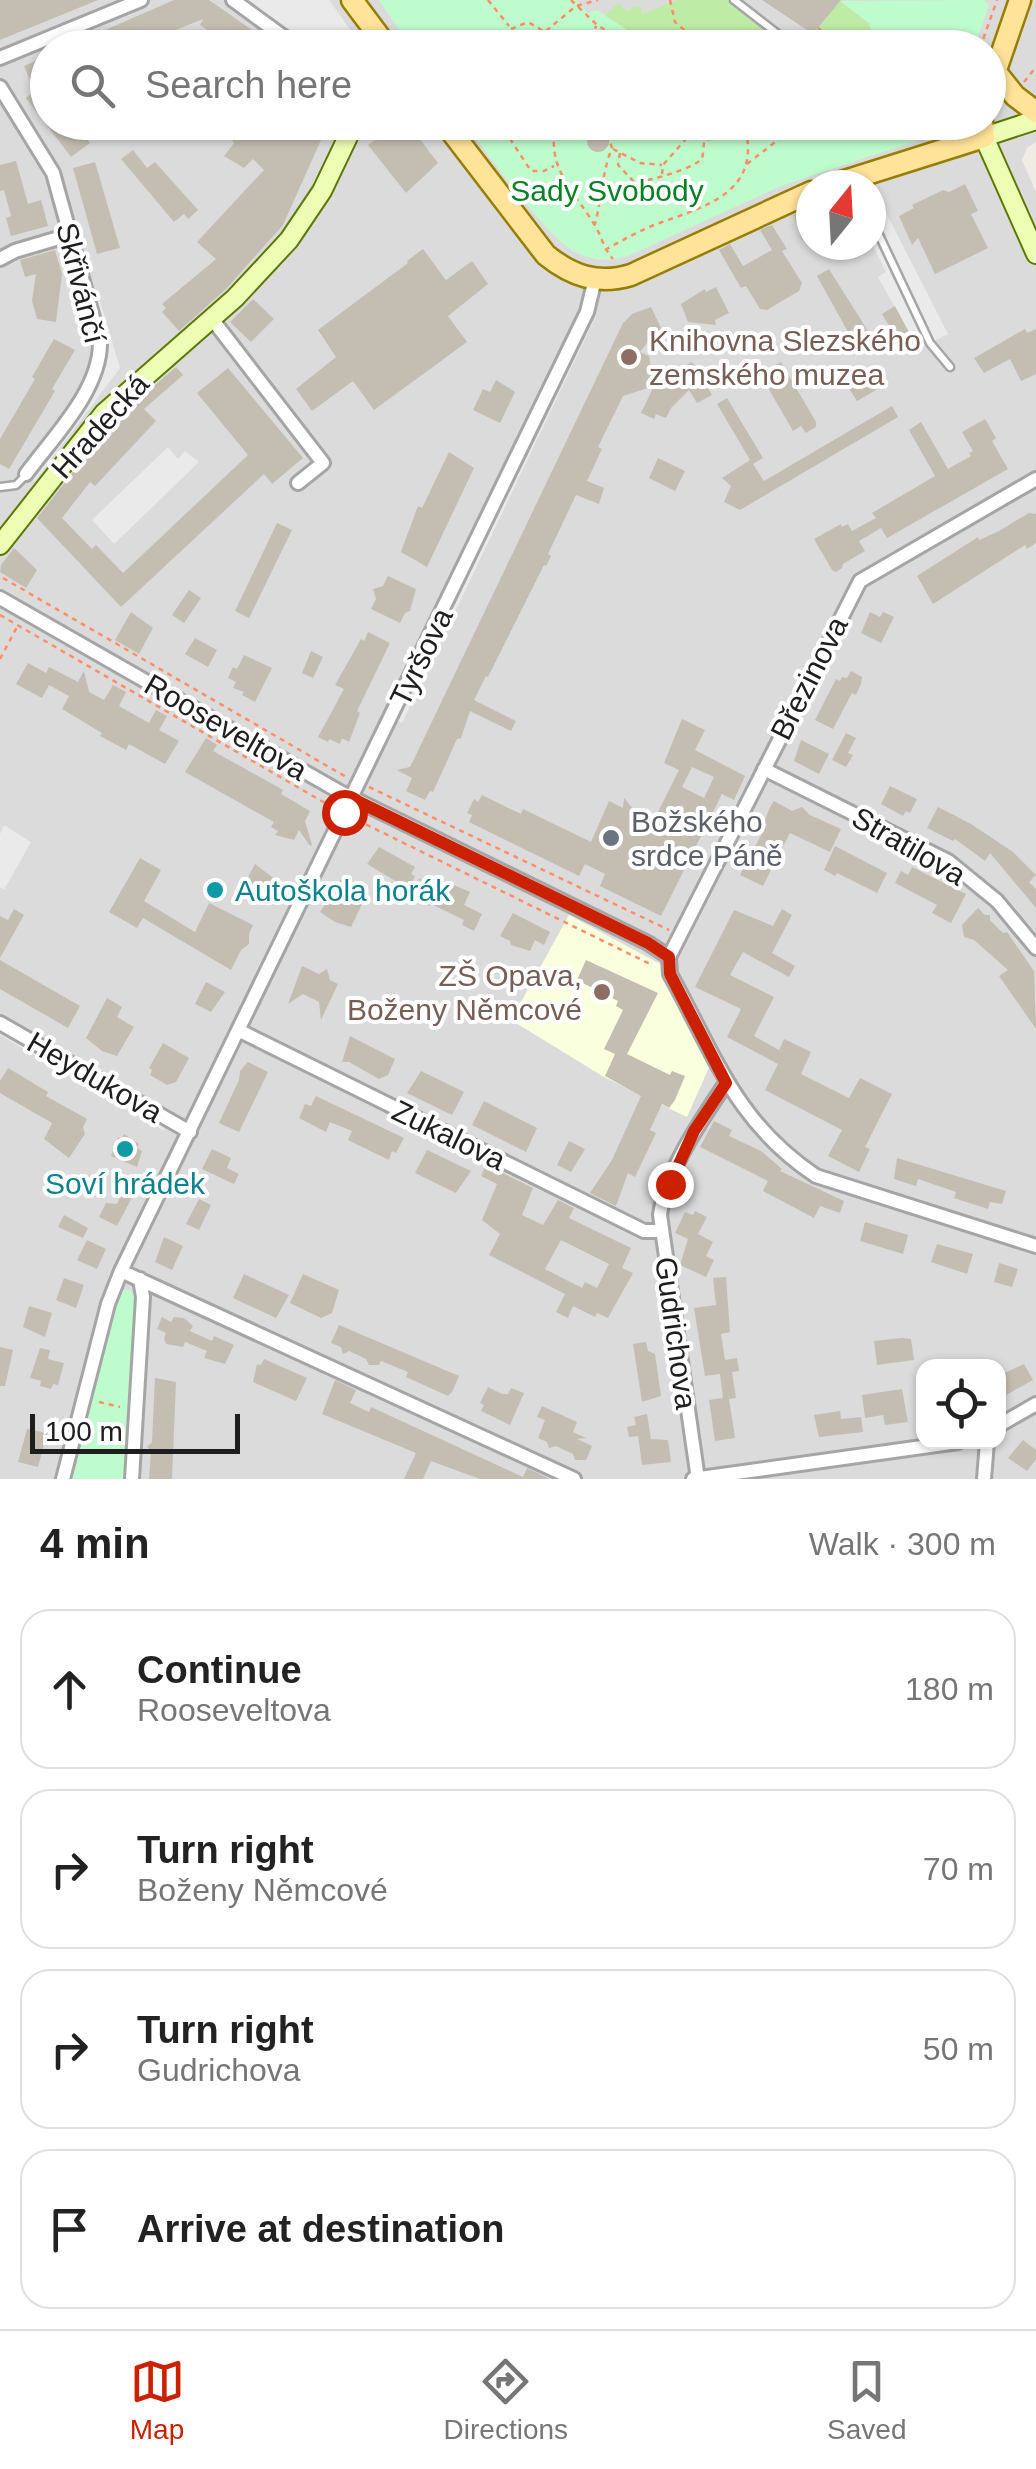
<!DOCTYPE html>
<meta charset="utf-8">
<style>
:root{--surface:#fff;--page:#f6f6f6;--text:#222;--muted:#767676;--line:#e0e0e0;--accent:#cc2100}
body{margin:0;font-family:Helvetica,sans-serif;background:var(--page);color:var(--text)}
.controls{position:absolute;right:30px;bottom:30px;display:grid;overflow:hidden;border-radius:20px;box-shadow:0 2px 8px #0004}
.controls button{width:90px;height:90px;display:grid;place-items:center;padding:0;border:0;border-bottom:2px solid var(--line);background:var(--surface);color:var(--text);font:50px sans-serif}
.compass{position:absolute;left:796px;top:170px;width:90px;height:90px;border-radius:50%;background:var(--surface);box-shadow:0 2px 8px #0004;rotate:18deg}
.scale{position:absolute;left:30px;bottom:25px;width:210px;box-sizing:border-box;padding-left:10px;border:5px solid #1e1e1e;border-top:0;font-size:28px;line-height:35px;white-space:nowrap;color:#1e1e1e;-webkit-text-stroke:8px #fff;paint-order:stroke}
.stop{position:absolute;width:30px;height:30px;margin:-22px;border:8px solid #cc2100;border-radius:50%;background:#fff}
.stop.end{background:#cc2100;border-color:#fff;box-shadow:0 2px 10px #0008}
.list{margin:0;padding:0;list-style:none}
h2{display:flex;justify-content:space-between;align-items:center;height:130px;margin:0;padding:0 40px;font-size:42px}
h2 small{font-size:32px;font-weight:400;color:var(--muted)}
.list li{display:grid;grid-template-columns:65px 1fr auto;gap:30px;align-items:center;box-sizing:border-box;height:160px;margin:0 20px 20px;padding:0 20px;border:2px solid var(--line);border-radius:30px}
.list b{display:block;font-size:38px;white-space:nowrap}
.list p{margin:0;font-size:32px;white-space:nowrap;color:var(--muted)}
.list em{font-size:32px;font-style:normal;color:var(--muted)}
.icon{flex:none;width:55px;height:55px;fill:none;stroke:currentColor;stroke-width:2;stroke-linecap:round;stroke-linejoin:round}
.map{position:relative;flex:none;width:1036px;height:1479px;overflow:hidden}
.search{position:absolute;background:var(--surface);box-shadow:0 2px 8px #0004;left:30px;right:30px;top:30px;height:110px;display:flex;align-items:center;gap:25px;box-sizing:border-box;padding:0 35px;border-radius:55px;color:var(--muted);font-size:38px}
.sheet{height:850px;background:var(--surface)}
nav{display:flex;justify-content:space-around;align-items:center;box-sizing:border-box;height:140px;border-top:2px solid var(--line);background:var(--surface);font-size:28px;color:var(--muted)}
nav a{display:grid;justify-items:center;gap:5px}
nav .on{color:var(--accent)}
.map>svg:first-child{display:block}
.residential{fill:#dcdbdb;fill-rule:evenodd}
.education{fill:#faffdd}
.grass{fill:#beeca6}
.park{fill:#befccd}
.parking{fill:#eaeaea}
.building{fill:#c4bdb2;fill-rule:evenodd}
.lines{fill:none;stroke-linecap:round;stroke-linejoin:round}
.lane-casing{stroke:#a5a5a5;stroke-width:11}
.street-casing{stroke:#a5a5a5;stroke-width:18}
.secondary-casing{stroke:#597a00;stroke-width:22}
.primary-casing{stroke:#987e00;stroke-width:25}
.path{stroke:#ff8d65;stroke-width:2.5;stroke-dasharray:5 5;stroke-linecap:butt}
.lane{stroke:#fff;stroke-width:6}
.street{stroke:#fff;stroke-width:12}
.secondary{stroke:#edfdb4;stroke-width:18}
.primary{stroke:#ffe399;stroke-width:20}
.route{stroke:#cc2100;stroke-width:12}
.education-dot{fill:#8d6e63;stroke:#fff;stroke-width:4}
.worship-dot{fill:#6b7280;stroke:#fff;stroke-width:4}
.culture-dot{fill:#0f9aa8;stroke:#fff;stroke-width:4}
.labels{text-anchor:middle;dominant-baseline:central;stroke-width:8;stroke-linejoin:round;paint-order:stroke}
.park-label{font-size:30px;fill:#068224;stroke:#fff}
.street-label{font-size:30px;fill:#1e1e1e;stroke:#fff}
.education-label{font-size:30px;fill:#785e54;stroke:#fff;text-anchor:start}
.worship-label{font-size:30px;fill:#5b616d;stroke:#fff;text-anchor:start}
.culture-label{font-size:30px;fill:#0d838f;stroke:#fff;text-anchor:start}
</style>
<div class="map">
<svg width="1036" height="1479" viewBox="0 0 1036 1479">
<rect width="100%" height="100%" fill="#efede3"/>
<!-- residential -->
<path class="residential" d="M0,0H1036V142L1027,148L1022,160L1036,192V1479H0ZM48,48H988V122H48ZM811,185H871V245H811ZM924,1366H998V1442H924Z"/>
<!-- education -->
<path class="education" d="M569,915L662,965L711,1063L687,1117L604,1077L511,1020Z"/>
<!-- grass -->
<path class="grass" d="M677,0H728L789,47H653L603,16L619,3L627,12L635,6L641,7L642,14Z
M840,1L869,23L876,47L803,48Z"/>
<!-- park -->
<path class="park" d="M379,0H576L588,13L597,10L653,47H411Z
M984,0L989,5L974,47L876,48L869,23L840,1Z
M465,123H946L941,131L931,136L781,186L628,256C609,262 592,261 575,252C548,238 485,151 465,123Z
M123,1290H130L137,1298L127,1479H72L111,1317Z"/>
<!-- parking -->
<path class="parking" d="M246,0H329L354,35L358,47H306L268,21Z
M878,197L948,334L918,349L878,277L886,272L871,242V200Z
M94,298L100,301L120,368L35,481L26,474L99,361Z
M591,313L596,316L402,723L396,720Z
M168,447L178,459L185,451L199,462L114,544L92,520Z
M4,825L31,842L4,890L0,887V834Z
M0,1029L165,1124L164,1131L0,1035Z"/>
<!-- building -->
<path class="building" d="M0,0H98L0,40Z
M174,0H209L278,48H208L216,36L200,25L203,19L161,36L160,42L148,48H64Z
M762,0H841L813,34Z
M48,55V122H75L90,143L71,157L26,98L35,91L24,66Z
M223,122H329L283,225L226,289L179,331L162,312L166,308L162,304L216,259L197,242L264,170L253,159L244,168L224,156L234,143Z
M401,122L415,133L438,163L406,193L368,145Z
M587 141a11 11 0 1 1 22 0a11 11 0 1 1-22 0Z
M133,150L147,168L155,162L198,210L188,219L184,214L174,222L121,159Z
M16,161L28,204L41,200L48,226L11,236L6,218L11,216L4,190L0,191V165Z
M95,162L120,248L97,254L73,168Z
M965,184L978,211L971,214L988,248L935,274L918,238L912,245L899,216L914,208L912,205L943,190L949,192Z
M811,209V235L802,240L794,215Z
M772,225L787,249L782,251L802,283L799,291L767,310L760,309L746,286L741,288L719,250L730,244L743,266L772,250L760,230Z
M423,249L446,280L472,261L488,284L448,316L467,342L374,410L353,381L312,411L296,389L336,357L318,330L408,263L407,261Z
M55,250L62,274L56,322L37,319L32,301L36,274L25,277L20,260Z
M829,269L868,331L858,336L854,329L848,332L817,276Z
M716,287L729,313L715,320L716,325L688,322L681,304L705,289L706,292Z
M253,299L274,319L251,342L230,322Z
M895,306L913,340L901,346L882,314Z
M651,307L663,332L652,337L640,352L649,356L652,373L660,372L667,377L692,362L712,395L697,403L689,390L671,408L666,418L656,414L654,419L641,413L654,386L623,396L598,447L602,449L587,481L604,488L599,504L576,495L548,554L551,556L546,566L544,565L488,677L486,676L474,700L516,721L511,731L470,711L461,738L457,739L433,792L430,791L425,800L406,791L412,778L397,770L410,767L414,759L623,323L632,314Z
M1025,329L1027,333L1036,329V374L1021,381L1010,359L984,373L974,358Z
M54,339L75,350L52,389L55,391L9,469L0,464V439L35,379L32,377Z
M781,362L816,422V427L806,433L801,426L793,431L760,374Z
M176,367L183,375L144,409L156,421L95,486L90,482L62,518L92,549L96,545L123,573L248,455L197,393L228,368L303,458L272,484L264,474L121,607L37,518L84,458L134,403Z
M870,379L876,390L857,401L848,387Z
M496,380L515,392L500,423L473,410L483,389L490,392Z
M727,398L763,458L753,464L764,481L892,406L898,417L740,510L724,502L731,486L722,478L750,460L717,404Z
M985,419L996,438L992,441L1008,469L887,538L881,528L859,541L865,551L843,564L842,568L836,572L832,570L814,539L841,524L842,527L848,524L852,531L876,518L872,513L935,476L909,430L921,422L948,469L971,456L969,453L973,451L962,432Z
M449,452L474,468L427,567L401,552L418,506L422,508Z
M658,458L685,471L675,491L649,478Z
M1029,513L1036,514V543L1027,549L1025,545L933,604L917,576L978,537L979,540L999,531Z
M277,523L292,530L249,618L235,611Z
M14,548L37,570L26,588L0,572L1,565Z
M388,576L416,589L410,611L405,613L400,623L371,609L376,599L373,589L383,586Z
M189,590L201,598L184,623L172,615Z
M131,612L153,628L139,654L115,640Z
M870,612L880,617L883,612L894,617L881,643L861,633Z
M368,632L390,643L357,711L360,713L349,742L342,738L340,744L329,739L328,742L318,737L344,689L335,685L361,639L364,641Z
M195,638L217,650L208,667L185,654Z
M311,651L323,657L313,678L302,673Z
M244,655L272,668L255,702L242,695L244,692L233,688L236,682L228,678L233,667L237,669Z
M28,663L46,673L49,667L78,682L84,671L89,692L104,700L113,685L126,692L119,706L149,723L156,710L167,716L159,730L179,741L165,764L129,744L126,750L100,736L102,733L62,709L69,696L49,685L42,698L16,684Z
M851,671L862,677L861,684L856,695L852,693L833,729L815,720L836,679L840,681L842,677L847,678Z
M682,719L705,730L695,750L745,776L734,800L722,794L661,916L600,886L605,874L585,864L579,876L469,822L472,815L467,813L474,799L478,802L482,795L521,814L523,809L591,842L609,801L623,808L624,798L639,816L653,822L679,770L664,763ZM692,767L714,777L704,798L682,787Z
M846,733L856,738L848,753L853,755L846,767L832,760Z
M206,738L217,745L213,751L283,790L281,794L310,811L305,821L312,845L310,846L299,830L294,840L275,835L278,831L271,827L274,822L185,772Z
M801,740L829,754L819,774L794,761Z
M890,786L917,799L910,813L906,811L903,816L881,804Z
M774,801L792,811L802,807L810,815L841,829L830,852L790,833L763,886L740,875L767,824L764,823L769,809Z
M938,807L971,824L1013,852L1036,875L1029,882L1036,889V908L990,853L985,861L955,839L953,841L927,828Z
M835,846L887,873L877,893L837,873L835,876L824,870Z
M379,847L415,867L411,874L415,876L409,889L367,864Z
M140,858L161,870L144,901L195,932L209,903L253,925L249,934V944L241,950L231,970L143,918L137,928L109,912Z
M255,864L276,880L262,902L242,888Z
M912,867L966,894L951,923L932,913L937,905L895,883L901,871L908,875Z
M436,877L470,892L464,905L482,914L474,931L462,925L464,920L431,904L428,906L418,878L433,885Z
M341,879L354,886L352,892L365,898L351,927L335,922L320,912Z
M978,908L985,915H990V920L1003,933L1007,932L1034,971L1036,1029L999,976L1008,970L974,940L964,937L962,925Z
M14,909L24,915L0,958V916L8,920Z
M782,909L792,915L772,953L795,966L789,977L743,952L730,975L774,997L754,1036L779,1050L784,1039L811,1052L801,1074L849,1098L860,1078L892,1094L865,1147L870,1149L859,1172L828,1156L842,1130L765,1090L778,1064L727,1037L741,1009L695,987L734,910L773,926Z
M513,913L550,932L544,945L535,940L530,951L511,945L510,941L500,936Z
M0,960L80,1006L68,1028L0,989Z
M586,960L658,993L627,1054L670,1075L672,1071L685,1076L675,1100L669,1108L662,1104L650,1130L656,1133L635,1177L628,1173L616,1206L590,1193L612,1160L641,1096L605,1076L615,1054L604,1049L623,1010L616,1006L618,1001L577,980Z
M302,966L319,974L327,969L330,980L338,984L321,1020L319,1002L303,994L288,1004Z
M206,982L225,992L211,1012L195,1004Z
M107,998L122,1007L117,1017L134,1027L117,1056L102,1051L86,1038Z
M350,1036L395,1059L388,1075L379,1079L349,1062H342Z
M163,1043L189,1058L176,1082L167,1085L150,1075L152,1070L149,1068Z
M248,1062L268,1072L239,1132L219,1123L239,1080L240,1071Z
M8,1068L48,1092L46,1096L87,1119L83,1127L85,1134L69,1158L44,1139L52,1123L0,1093V1081Z
M421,1071L464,1092L452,1115L407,1093Z
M316,1096L404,1138L396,1153L392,1151L389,1160L348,1140L352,1131L330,1122L326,1132L299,1118L305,1104L311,1106Z
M484,1101L537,1128L526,1152L472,1125Z
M714,1121L732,1130L729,1136L761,1151L782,1169L780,1171L844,1201L840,1213L820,1206L814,1218L763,1191L768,1181L700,1147Z
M124,1134L139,1144L137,1148L142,1151L137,1167L111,1156L118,1137L121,1139Z
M569,1141L585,1149L571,1172L557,1165Z
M212,1149L231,1158L227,1168L239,1174L234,1184L202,1169Z
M427,1150L471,1171L456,1193L415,1173Z
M897,1158L1006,1191L1002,1204L990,1202L988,1209L954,1198L956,1192L918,1179L916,1186L894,1179Z
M486,1165L533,1188L522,1215L543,1225L558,1200L574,1208L569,1218L631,1248L622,1268L633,1273L608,1318L597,1313L595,1317L573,1306L568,1318L556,1312L565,1294L489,1255L500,1234L482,1220L497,1184L481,1176ZM561,1240L609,1264L597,1288L585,1282L582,1288L545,1269Z
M126,1185L136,1190L117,1226L99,1217L106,1203L117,1204Z
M199,1199L211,1205L199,1230L186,1224Z
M695,1211L707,1217L698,1234L713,1242L706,1256L714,1260L706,1277L680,1265L688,1239L675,1233L685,1212L693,1215Z
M64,1215L88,1228L83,1238L58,1227Z
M865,1222L908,1235L903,1254L860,1241Z
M164,1237L183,1246L172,1270L155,1262Z
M87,1240L106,1249L97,1269L77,1260Z
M937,1244L973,1254L967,1274L931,1262Z
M999,1263L1018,1269L1012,1287L994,1282Z
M244,1274L289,1295L276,1318L233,1298Z
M303,1274L339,1290L332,1313L321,1318L290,1303Z
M726,1277L730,1332L721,1334L725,1360L737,1358L739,1371L732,1372L736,1398L729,1399L735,1438L715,1441L709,1400L723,1398L720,1374L705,1376L694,1308L716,1305L713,1278Z
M64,1278L84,1285L76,1308L56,1300Z
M29,1306L52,1313L45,1337L23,1327Z
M162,1317L171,1322L174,1317L184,1318L193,1326L190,1331L212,1341L214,1336L234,1345L225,1364L204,1358L207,1351L185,1342L183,1347L166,1344L164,1338L166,1333L157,1329Z
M339,1325L459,1376L452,1392L448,1396L406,1377L408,1372L381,1361L379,1365H369L366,1359L349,1351L343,1354L341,1347L331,1343Z
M902,1338L911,1339L914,1360L877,1365L874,1341Z
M646,1342L648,1351L655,1354L661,1396L642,1402L633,1344Z
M0,1347L13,1350L5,1386H0Z
M40,1348L50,1350L48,1359L64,1363L58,1385L53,1384L51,1389L40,1386L41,1381L30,1378Z
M264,1359L307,1378L296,1401L253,1382L257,1364L261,1365Z
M1024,1364L1033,1380L1006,1395L998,1376Z
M155,1378L176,1382L172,1479H149L151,1451L147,1447L152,1442Z
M335,1380L356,1390L350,1403L369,1412L371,1407L523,1477L527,1468L550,1479H480L431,1461L423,1479H404L416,1453L322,1414Z
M488,1387L502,1394H508L511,1388L524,1393L510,1425L481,1411L484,1405L480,1403Z
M902,1389L908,1422L885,1425L883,1415L865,1418L862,1395Z
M542,1406L577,1422L573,1432L586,1438L577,1439L592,1446L586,1460H575L573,1454L556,1446L549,1448L547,1442L538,1438L545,1420L537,1417Z
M840,1411L841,1419L861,1417L863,1432L819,1437L814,1415Z
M647,1414L651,1439L668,1440L671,1462L642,1465L638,1436L629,1437L627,1427L636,1425L634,1417Z
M27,1429L47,1433L38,1467L18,1462Z
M1023,1440L1036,1450V1459L1027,1471L1008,1458Z"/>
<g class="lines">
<!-- lane casing -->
<g class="lane-casing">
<path id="lane" d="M734,0L796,48
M871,218L930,343L950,367
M0,487L16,485L26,475"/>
</g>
<!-- street casing -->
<g class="street-casing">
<path id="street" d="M233,0L299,48
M0,58L141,0
M0,87L53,173L100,343C100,391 53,437 26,474
M0,259L15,251L69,235
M212,319L323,463L298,483
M0,598L340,792L648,943L669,957
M764,769L948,861L997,901L1036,948
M669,957L860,581L1036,479
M669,957L670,974C715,1055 735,1122 816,1176L1036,1246
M0,1023L190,1132
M240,1031L644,1231H661
M121,1271L574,1479
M998,1426L1036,1404
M63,1479L108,1304L121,1271L587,312L595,279
M132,1479L143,1297L140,1279
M693,1479L958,1442
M698,1479L660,1215C666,1171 701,1120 726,1083
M984,1479L987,1442"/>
</g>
<!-- secondary casing -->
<g class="secondary-casing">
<path id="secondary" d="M1036,120L984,137L1036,254
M0,545L104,413L235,298L289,240L322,191L355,122"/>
</g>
<!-- primary casing -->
<g class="primary-casing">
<path id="primary" d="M352,0L388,48
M995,71L1015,96L1036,112
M988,93L1020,0
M444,122L546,255C572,276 598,285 631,275L811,192
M832,185L984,137L982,122"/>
</g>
<!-- path -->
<path class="path" d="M488,0L509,26
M571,0L596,24L632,48
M670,0L675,22L705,48
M818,28L843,48
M546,31L576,6L598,0
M682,33L685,48
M505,48L511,29L528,22L545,32L548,48
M590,48L596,26
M980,48L997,0
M1024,82L1036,67
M499,122L531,171H544L554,166
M557,122C544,166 574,191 594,224C602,236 603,248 613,259
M593,122L606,129L612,148C602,172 602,198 595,224
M779,122L792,128
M925,122L933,133
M613,149L640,163L662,165
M620,153L618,165L635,183C648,181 697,168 702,158C703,157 704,143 704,141
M747,164L792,129
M662,174L663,165L692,132L704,140L816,122
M605,250C621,241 637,232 654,225C705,206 764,194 744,122
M3,578L348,778
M0,615L332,807
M0,659L17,627
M369,787L669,930
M357,820L650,964
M99,1402L120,1407"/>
<!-- lane -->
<use href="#lane" class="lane"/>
<!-- street -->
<use href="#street" class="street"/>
<!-- secondary -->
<use href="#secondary" class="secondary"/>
<!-- primary -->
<use href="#primary" class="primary"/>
</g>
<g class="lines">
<!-- route -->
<path class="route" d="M344,812L351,798L648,943L669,957L670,974L726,1083L694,1131L670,1184"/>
</g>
<!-- markers -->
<g class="education-dot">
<circle cx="629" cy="357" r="10"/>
<circle cx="602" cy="992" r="10"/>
</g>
<circle class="worship-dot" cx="611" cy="838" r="10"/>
<g class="culture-dot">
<circle cx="215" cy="890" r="10"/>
<circle cx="125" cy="1149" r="10"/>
</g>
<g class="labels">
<!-- park labels -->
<g class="park-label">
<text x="607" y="190">Sady Svobody</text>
</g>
<!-- street labels -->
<g class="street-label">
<text transform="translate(81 283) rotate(76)">Skřivánčí</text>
<text transform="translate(100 426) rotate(-48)">Hradecká</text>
<text transform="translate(421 657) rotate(-64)">Tyršova</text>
<text transform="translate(809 678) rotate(-63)">Březinova</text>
<text transform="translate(226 727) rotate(30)">Rooseveltova</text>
<text transform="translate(909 846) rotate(30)">Stratilova</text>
<text transform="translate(95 1077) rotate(30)">Heydukova</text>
<text transform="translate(449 1135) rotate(26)">Zukalova</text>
<text transform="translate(676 1333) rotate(82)">Gudrichova</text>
</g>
<!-- education labels -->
<g class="education-label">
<text x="649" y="340">Knihovna Slezského<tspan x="649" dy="34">zemského muzea</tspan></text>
<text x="582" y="975" text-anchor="end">ZŠ Opava,<tspan x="582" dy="34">Boženy Němcové</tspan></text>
</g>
<!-- worship labels -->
<g class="worship-label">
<text x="631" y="821">Božského<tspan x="631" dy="34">srdce Páně</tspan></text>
</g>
<!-- culture labels -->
<g class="culture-label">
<text x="235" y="890">Autoškola horák</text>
<text x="125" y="1183" text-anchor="middle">Soví hrádek</text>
</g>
</g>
</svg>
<div class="controls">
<button><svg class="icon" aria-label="locate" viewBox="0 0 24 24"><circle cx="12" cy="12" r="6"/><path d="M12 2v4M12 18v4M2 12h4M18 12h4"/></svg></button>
</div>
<svg class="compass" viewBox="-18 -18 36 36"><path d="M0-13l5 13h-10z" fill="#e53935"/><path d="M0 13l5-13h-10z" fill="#767676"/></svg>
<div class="scale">100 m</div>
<div class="stop" style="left:344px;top:812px"></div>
<div class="stop end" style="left:670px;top:1184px"></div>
<div class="search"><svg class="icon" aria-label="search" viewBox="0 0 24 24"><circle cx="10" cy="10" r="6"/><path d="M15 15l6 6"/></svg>Search here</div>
</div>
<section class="sheet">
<h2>4 min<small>Walk · 300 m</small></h2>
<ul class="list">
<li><svg class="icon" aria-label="ahead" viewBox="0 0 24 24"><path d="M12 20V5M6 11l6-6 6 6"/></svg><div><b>Continue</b><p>Rooseveltova</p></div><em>180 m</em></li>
<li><svg class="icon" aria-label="right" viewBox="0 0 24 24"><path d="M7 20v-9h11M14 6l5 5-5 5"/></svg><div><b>Turn right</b><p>Boženy Němcové</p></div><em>70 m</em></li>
<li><svg class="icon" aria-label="right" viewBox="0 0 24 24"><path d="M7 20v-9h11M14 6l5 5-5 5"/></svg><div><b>Turn right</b><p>Gudrichova</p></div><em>50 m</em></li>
<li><svg class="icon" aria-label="arrive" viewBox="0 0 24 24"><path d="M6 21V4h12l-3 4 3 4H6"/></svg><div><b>Arrive at destination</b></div></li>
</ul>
</section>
<nav>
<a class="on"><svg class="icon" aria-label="map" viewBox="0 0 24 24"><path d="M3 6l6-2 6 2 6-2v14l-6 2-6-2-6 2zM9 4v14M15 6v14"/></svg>Map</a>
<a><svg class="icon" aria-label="directions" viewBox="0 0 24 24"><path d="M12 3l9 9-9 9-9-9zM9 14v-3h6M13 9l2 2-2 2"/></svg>Directions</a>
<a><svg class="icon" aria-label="saved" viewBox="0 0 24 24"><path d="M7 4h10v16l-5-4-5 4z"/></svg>Saved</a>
</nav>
